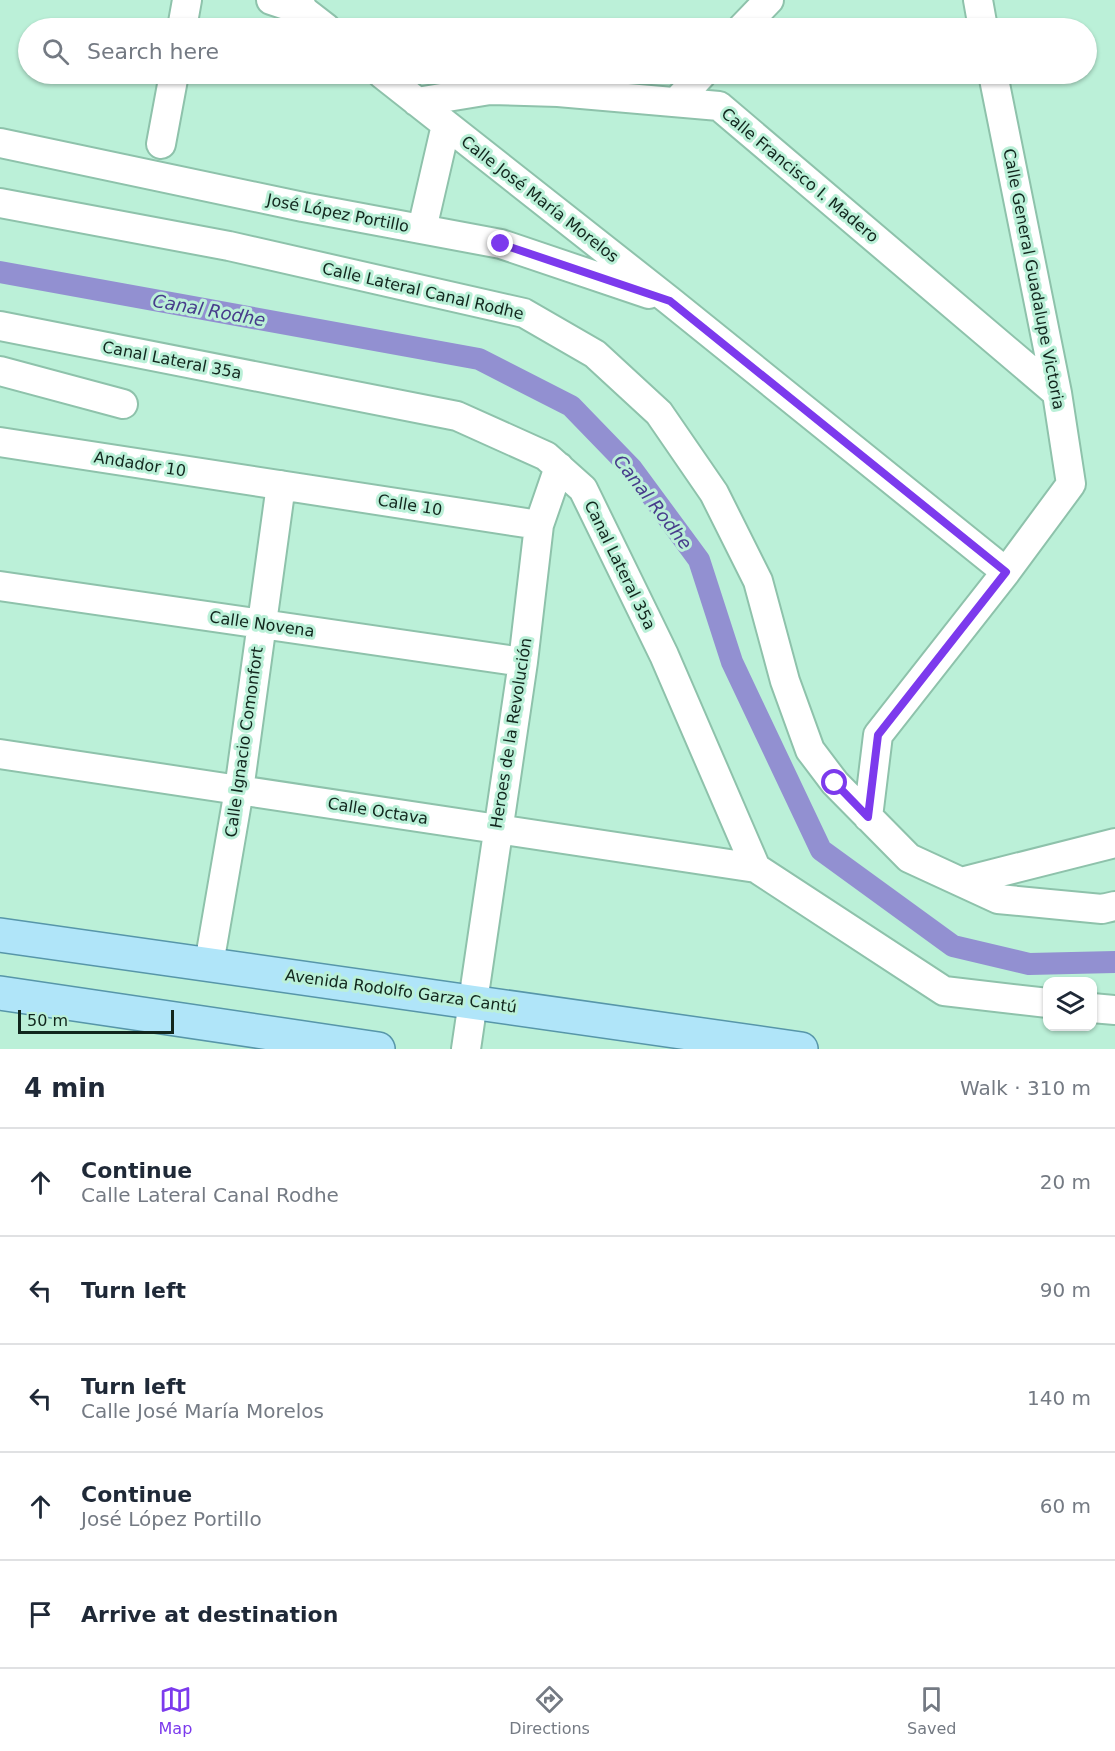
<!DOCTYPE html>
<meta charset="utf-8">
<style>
:root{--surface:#fff;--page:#f2f2f3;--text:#1f2937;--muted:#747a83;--line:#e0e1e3;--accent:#7c3aed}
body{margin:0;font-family:"DejaVu Sans",sans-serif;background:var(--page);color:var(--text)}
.controls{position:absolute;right:18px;bottom:18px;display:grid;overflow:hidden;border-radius:12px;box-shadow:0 2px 4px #0004}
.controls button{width:54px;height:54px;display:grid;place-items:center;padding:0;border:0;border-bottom:2px solid var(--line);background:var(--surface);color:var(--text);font:30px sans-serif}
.scale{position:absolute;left:18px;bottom:15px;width:156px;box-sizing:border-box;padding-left:6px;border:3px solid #11261d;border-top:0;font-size:16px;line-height:21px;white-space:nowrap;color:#11261d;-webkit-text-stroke:4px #bbf0d8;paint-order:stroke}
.stop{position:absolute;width:18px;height:18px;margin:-14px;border:4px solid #7c3aed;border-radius:50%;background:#fff}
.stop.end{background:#7c3aed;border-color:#fff;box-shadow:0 2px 6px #0008}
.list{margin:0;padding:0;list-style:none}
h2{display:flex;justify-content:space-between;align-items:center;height:78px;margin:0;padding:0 24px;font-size:26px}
h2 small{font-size:20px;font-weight:400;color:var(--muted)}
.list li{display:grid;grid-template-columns:39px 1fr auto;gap:18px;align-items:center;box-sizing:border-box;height:108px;padding:0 24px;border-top:2px solid var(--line)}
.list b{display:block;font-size:22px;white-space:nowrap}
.list p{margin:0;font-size:20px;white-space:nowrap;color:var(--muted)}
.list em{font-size:20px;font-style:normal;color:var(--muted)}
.icon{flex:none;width:33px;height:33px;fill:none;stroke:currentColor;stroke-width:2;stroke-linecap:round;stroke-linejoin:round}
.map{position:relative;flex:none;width:1115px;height:1049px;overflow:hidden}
.search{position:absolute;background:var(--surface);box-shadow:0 2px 4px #0004;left:18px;right:18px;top:18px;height:66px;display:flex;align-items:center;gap:15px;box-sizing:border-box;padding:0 21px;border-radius:33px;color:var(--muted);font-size:22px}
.sheet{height:618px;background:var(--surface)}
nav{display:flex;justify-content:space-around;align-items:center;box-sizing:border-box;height:84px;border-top:2px solid var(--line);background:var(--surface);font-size:16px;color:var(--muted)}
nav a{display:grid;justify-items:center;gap:3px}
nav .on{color:var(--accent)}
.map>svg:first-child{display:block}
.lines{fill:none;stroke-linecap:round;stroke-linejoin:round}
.canal{stroke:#9290d1;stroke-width:22}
.minor-casing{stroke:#8ec2ab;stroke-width:32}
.major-casing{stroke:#5796a9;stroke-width:36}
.minor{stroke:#fff;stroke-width:28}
.major{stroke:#b0e5f9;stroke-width:33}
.route{stroke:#7c3aed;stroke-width:8}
.labels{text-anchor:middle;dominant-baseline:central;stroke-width:6;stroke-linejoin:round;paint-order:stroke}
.street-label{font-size:16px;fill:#11261d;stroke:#bbf0d8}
.water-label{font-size:18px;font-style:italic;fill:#473c8b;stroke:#bbf0d8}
</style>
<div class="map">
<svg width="1115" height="1049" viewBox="0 0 1115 1049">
<rect width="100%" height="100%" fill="#bbf0d8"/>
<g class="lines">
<!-- canal -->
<path class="canal" d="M0,272L479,359L571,406L632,469L699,560L732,662L821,850L953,946L1029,964L1115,962"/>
<!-- minor casing -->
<g class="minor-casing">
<path id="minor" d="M271,0L304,11
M298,0L304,11L326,28
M978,0L983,28
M182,28L187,0
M742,28L769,0
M382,74L670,301L1006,572
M417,102L490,90L558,92L719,106L1057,393
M676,102L702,74
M0,143L303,207L501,244L649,294
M161,144L174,74
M0,203L229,246L524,313L595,354L659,413L714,493L758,581L785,681L810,750L835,783L909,858L998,899L1102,909L1115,906
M422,229L446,125
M0,326L457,416L546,456L583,489L664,655L756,868L944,991L1048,1003
M0,371L123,404
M0,442L539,525
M0,586L523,662
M0,754L756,868
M868,817L878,735L1006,572L1071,484L1057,393L993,74
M961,882L1115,843
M209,964L239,790L281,485
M1092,1008L1115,1010
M466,1049L523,662L539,525L559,467"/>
</g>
<!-- major casing -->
<g class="major-casing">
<path id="major" d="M0,935L801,1049
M0,993L378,1049"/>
</g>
<!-- minor -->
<use href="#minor" class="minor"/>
<!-- major -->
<use href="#major" class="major"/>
</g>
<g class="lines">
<!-- route -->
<path class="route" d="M501,244L670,301L1006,572L878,735L868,817L835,783"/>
</g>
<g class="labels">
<!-- street labels -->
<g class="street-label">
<text transform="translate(800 175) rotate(40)">Calle Francisco I. Madero</text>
<text transform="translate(540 199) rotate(38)">Calle José María Morelos</text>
<text transform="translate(338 213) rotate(11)">José López Portillo</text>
<text transform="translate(1034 279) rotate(79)">Calle General Guadalupe Victoria</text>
<text transform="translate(423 291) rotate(13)">Calle Lateral Canal Rodhe</text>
<text transform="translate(172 360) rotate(11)">Canal Lateral 35a</text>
<text transform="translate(140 464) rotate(9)">Andador 10</text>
<text transform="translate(410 505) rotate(9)">Calle 10</text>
<text transform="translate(620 565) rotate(64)">Canal Lateral 35a</text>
<text transform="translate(262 624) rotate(8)">Calle Novena</text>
<text transform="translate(511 733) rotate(-81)">Heroes de la Revolución</text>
<text transform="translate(244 742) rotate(-82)">Calle Ignacio Comonfort</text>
<text transform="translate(378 811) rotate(9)">Calle Octava</text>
<text transform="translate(401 991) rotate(8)">Avenida Rodolfo Garza Cantú</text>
</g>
<!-- water labels -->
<g class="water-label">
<text transform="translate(209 310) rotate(10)">Canal Rodhe</text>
<text transform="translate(653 502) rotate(52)">Canal Rodhe</text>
</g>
</g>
</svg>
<div class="controls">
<button><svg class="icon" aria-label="layers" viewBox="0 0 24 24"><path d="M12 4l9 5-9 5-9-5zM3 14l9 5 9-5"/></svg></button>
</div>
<div class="scale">50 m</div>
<div class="stop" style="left:835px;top:783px"></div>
<div class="stop end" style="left:501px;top:244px"></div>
<div class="search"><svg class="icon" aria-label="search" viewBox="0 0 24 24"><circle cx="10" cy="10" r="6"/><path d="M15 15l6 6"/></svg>Search here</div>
</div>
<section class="sheet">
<h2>4 min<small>Walk · 310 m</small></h2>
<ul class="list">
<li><svg class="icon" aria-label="ahead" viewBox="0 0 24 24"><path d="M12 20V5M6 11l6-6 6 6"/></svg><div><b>Continue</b><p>Calle Lateral Canal Rodhe</p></div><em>20 m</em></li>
<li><svg class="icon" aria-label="left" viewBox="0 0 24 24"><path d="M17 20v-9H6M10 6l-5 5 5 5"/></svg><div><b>Turn left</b></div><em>90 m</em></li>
<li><svg class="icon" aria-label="left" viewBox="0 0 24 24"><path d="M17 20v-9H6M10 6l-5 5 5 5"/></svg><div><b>Turn left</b><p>Calle José María Morelos</p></div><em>140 m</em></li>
<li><svg class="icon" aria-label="ahead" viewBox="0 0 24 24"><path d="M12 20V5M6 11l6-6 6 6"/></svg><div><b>Continue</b><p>José López Portillo</p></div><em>60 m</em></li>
<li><svg class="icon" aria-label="arrive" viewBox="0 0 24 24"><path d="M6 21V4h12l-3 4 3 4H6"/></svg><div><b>Arrive at destination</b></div></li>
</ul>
</section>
<nav>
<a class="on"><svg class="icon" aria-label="map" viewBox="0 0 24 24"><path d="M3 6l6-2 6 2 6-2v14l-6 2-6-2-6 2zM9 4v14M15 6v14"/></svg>Map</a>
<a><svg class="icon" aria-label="directions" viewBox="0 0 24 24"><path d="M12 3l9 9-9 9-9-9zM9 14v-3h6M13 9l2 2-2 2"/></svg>Directions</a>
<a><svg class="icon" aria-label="saved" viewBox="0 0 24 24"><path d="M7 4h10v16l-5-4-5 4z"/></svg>Saved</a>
</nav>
